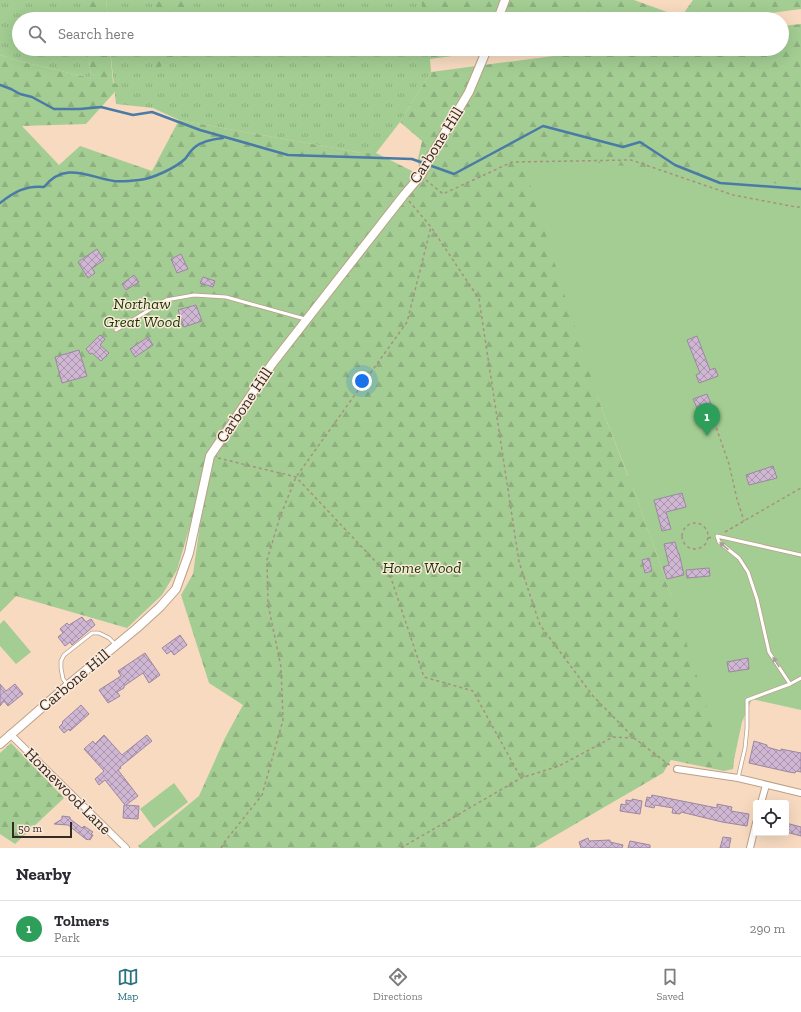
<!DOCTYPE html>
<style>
:root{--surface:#fff;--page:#f7f7f7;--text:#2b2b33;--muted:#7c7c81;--line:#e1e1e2;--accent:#2c7380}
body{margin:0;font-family:"Zilla Slab",serif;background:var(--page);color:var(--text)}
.controls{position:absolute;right:12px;bottom:12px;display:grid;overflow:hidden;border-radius:4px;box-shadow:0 4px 16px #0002}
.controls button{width:36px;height:36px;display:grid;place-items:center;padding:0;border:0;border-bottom:1px solid var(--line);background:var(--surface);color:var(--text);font:20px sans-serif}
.scale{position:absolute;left:12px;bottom:10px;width:60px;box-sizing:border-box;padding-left:4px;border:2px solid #352a21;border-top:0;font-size:11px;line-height:14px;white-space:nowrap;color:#352a21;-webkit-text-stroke:3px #fbe9da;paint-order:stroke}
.you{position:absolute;left:362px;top:381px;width:14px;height:14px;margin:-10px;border:3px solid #fff;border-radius:50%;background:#1a73e8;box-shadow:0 0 0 6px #1a73e833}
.badge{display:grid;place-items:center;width:26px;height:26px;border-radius:50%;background:var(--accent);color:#fff;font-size:13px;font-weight:700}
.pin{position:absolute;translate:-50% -33px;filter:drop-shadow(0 1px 2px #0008)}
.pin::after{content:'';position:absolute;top:21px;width:14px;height:12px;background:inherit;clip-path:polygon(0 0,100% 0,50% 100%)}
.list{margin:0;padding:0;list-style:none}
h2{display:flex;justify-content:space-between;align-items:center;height:52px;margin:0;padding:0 16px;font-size:17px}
h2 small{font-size:13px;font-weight:400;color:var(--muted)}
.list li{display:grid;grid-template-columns:26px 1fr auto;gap:12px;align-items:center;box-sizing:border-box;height:56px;padding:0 16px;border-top:1px solid var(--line)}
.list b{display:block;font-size:15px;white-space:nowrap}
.list p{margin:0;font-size:13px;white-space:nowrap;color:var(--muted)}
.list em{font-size:13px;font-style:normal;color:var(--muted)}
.icon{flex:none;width:22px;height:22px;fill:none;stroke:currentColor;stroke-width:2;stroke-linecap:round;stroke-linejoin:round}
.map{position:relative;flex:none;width:801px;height:848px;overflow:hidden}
.search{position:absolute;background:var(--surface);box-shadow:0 4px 16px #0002;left:12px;right:12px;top:12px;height:44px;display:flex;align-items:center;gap:10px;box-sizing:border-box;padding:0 14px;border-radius:22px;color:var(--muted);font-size:15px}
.sheet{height:108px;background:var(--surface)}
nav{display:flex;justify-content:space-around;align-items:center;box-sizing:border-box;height:56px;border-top:1px solid var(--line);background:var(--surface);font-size:11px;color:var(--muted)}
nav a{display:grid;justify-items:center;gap:2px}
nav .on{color:var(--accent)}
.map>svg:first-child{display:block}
.grass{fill:url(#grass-tufts)}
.forest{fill:url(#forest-firs);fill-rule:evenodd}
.park{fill:#a3cd93}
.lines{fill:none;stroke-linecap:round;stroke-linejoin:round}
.stream{stroke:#4a7aa6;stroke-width:2.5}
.building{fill:url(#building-cross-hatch);stroke:#9d86a1}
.service-casing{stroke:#bba087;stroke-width:4.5}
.minor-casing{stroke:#bba087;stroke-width:8}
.tertiary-casing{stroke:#bba087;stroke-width:10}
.path{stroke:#a7917e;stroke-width:1.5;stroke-dasharray:3 3;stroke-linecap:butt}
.service{stroke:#fff;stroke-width:3}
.minor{stroke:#fff;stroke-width:6}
.tertiary{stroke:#fff;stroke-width:8}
.oneway{fill:#a49f9b}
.labels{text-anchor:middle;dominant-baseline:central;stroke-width:3;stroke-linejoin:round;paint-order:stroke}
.street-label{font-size:16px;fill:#352a21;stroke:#fbe9da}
.park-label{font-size:16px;font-style:italic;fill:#163901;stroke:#fbe9da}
</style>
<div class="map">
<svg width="801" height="848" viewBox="0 0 801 848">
<defs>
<pattern id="grass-tufts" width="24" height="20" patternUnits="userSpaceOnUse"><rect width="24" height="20" fill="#a3cd93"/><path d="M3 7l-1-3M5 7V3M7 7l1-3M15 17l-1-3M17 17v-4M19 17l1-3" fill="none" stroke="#8db07e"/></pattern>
<pattern id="forest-firs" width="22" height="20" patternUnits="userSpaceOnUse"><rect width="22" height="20" fill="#a3cd93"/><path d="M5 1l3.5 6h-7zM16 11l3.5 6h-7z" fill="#8db07e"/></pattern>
<pattern id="building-cross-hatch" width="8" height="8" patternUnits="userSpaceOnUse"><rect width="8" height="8" fill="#cfb7d3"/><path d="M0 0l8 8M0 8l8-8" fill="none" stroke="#a995ab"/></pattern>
</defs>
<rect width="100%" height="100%" fill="#f7dac0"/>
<!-- grass -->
<path class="grass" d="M0,0H86L85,19H19V49H88L91,78L18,61L0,55Z
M106,0H451L443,19H108Z
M110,49H433L430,59L431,72L400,122L376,153H362L179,120L153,108L116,104Z"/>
<!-- forest -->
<path class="forest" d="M85,0H106L108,19H85Z
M152,0H186L185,19H150L153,14Z
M421,0H447L448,3L451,0H634L681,17L693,0H801V9L727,19H424Z
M801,24V213L728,473L633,488L672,597L755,642L736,742L733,769L724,771L671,760L663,773L534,848H140L138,846L199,796L225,738L243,705L209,683L181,595L193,574L209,461L177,570L162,595L127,628L16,596L0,612V55L18,61L91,78L88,49H110L113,83L121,85L86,124L22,126L59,165L80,146L152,171L179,120L362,153H376L420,175L418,159L422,141L400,122L431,72L606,49H782V26ZM597,396L724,454L628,476Z
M151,49H183L155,71Z
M428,49H504L430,59Z
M11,743L64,798L15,844L0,834V753Z"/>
<!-- park -->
<path class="park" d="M530,155L780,184L801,182V710L752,699L742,722L732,769L725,765L672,597L633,488L597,396L564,293L527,174Z
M0,592L16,596L0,612Z
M4,620L31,652L16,664L0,646V624Z
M174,783L188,802L154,828L140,809Z"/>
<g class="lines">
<!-- stream -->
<path class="stream" d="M0,85L11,89L20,94L32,97L54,109H80L101,107L133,115L152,112L200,130L288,155L412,159L454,174L543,126L623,147L640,142L675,165L720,183L801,189
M0,203C14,192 26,185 44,187C65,161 88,177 114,181C122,182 131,181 139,180C152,179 175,168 185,159C188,155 191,150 195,147C202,141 214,139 223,138"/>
</g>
<!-- building -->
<path class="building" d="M97,249L104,260L92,268L95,273L88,278L78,262Z
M181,254L188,269L177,273L171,259Z
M134,275L139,282L126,290L122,284Z
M203,277L215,281L213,287L200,283Z
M196,305L202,321L184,327L178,310Z
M100,335L105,339L100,345L109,353L101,361L92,353L90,354L86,349Z
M697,336L710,370L715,368L718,376L699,383L696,375L700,373L687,340Z
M148,337L153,345L135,357L130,349Z
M79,350L87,376L62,383L55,357Z
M707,394L711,404L698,410L693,399Z
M773,466L777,478L749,485L746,475Z
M682,493L686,507L666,512L671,529L662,531L654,500Z
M675,542L678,553H679L684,575L667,579L663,567L669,565L664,544Z
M649,558L652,571L645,573L642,560Z
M709,568L710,576L687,578L686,570Z
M82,617L86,622L91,619L95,625L72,645L70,642L65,646L58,637L63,633L60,629L67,623L69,625Z
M180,635L187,645L174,655L171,651L167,654L162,648Z
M145,653L160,675L149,683L143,673L124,686V688L117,692L120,696L108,703L99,690L121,676L118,671Z
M748,658L749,669L729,672L727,662Z
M0,684L6,691L15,684L23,694L8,706L4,701L0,706Z
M81,705L89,714L70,731L69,729L64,733L59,727L63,723L62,722Z
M104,735L122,755L147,735L152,741L120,767L121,768L118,770L138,796L126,805L139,806L138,819L123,818L124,805H125L105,780L99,785L95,779L104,771L84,749L93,741L95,744Z
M754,741L767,745V747L781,751V749L801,753V772L796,771L795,773L789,772L749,763Z
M652,795L717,808V804L732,807L731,811L749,814L747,826L722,822L681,812L680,814L672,813L673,808L655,805L654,808L645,806L647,797L651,798Z
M632,799L642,801L640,814L620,811L621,804L626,805V800L632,801Z
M62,816L70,817V819L82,828L84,826L93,832L91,834L93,835L90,840L88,839L87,840L68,825L54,824L62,819Z
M786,823L801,827V836L786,832Z
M723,837L731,838L729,848H720Z
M588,838L589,841L610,840V842L623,845L622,848H581L579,842Z
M630,841L650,845V848H628Z"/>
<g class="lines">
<!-- service casing -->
<g class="service-casing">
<path id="service" d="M116,330L166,300L194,295L226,297L305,319
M801,555L717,536L719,542L739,558L748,572L757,599L769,652L790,684L801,678
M68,685L63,679L61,668V661L64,655L92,633H99L109,638L116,645
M738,778L745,748L747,728V700L790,684"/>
</g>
<!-- minor casing -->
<g class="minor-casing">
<path id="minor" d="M10,734L126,848
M677,769L738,778L801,793
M761,803L766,785
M750,848L756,823"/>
</g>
<!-- tertiary casing -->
<g class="tertiary-casing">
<path id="tertiary" d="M498,19L505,0
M0,744L68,685L137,628L160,607L176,589L189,553L210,456L272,364L404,195L421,175L429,159L469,92L487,49"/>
</g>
<!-- path -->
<path class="path" d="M426,180L443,194L512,162L631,160L733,195L796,207H801
M409,201L431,227L479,299L519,562L540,625L593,696L634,738L668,764L672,766
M714,410L716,427L729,464L737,499L744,521
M218,458L296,477L391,578L424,677L473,691L521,778
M682 536a13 13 0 1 1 26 0a13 13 0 1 1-26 0Z
M725,532L801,488
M708,538L712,537
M221,848L223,844L262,795L283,720L281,667L268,604L267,560L280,517L296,477L407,322L431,227
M401,848L521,778L559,766L613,737L634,738"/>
<!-- service -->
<use href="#service" class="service"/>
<!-- minor -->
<use href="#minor" class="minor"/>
<!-- tertiary -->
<use href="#tertiary" class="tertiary"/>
</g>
<!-- one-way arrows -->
<defs><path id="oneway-solid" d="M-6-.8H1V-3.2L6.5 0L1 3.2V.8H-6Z"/></defs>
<g class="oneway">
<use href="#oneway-solid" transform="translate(724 546) rotate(-139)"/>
<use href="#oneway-solid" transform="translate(776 662) rotate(-123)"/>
</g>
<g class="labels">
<!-- street labels -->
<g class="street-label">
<text transform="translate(436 145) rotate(-58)">Carbone Hill</text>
<text transform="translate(244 405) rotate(-56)">Carbone Hill</text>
<text transform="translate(74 680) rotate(-40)">Carbone Hill</text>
<text transform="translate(68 791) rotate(45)">Homewood Lane</text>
</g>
<!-- park labels -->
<g class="park-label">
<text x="142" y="303">Northaw<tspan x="142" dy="18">Great Wood</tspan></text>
<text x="422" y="567">Home Wood</text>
</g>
</g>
</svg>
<div class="controls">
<button><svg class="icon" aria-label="locate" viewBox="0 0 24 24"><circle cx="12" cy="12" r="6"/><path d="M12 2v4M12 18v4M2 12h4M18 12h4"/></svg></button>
</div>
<div class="scale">50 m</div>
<div class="you"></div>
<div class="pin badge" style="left:707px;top:436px;background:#2e9e5b">1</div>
<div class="search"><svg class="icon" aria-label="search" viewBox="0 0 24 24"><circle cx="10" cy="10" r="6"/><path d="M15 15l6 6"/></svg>Search here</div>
</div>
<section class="sheet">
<h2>Nearby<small></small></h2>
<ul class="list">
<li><span class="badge" style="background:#2e9e5b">1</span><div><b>Tolmers</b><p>Park</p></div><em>290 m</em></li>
</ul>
</section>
<nav>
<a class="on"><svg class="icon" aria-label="map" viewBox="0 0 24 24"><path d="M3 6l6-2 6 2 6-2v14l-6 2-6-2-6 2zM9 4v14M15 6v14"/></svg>Map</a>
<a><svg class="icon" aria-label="directions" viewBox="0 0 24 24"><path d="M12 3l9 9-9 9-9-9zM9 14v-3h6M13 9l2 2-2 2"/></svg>Directions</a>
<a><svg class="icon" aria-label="saved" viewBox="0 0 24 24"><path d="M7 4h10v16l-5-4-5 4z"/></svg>Saved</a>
</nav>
